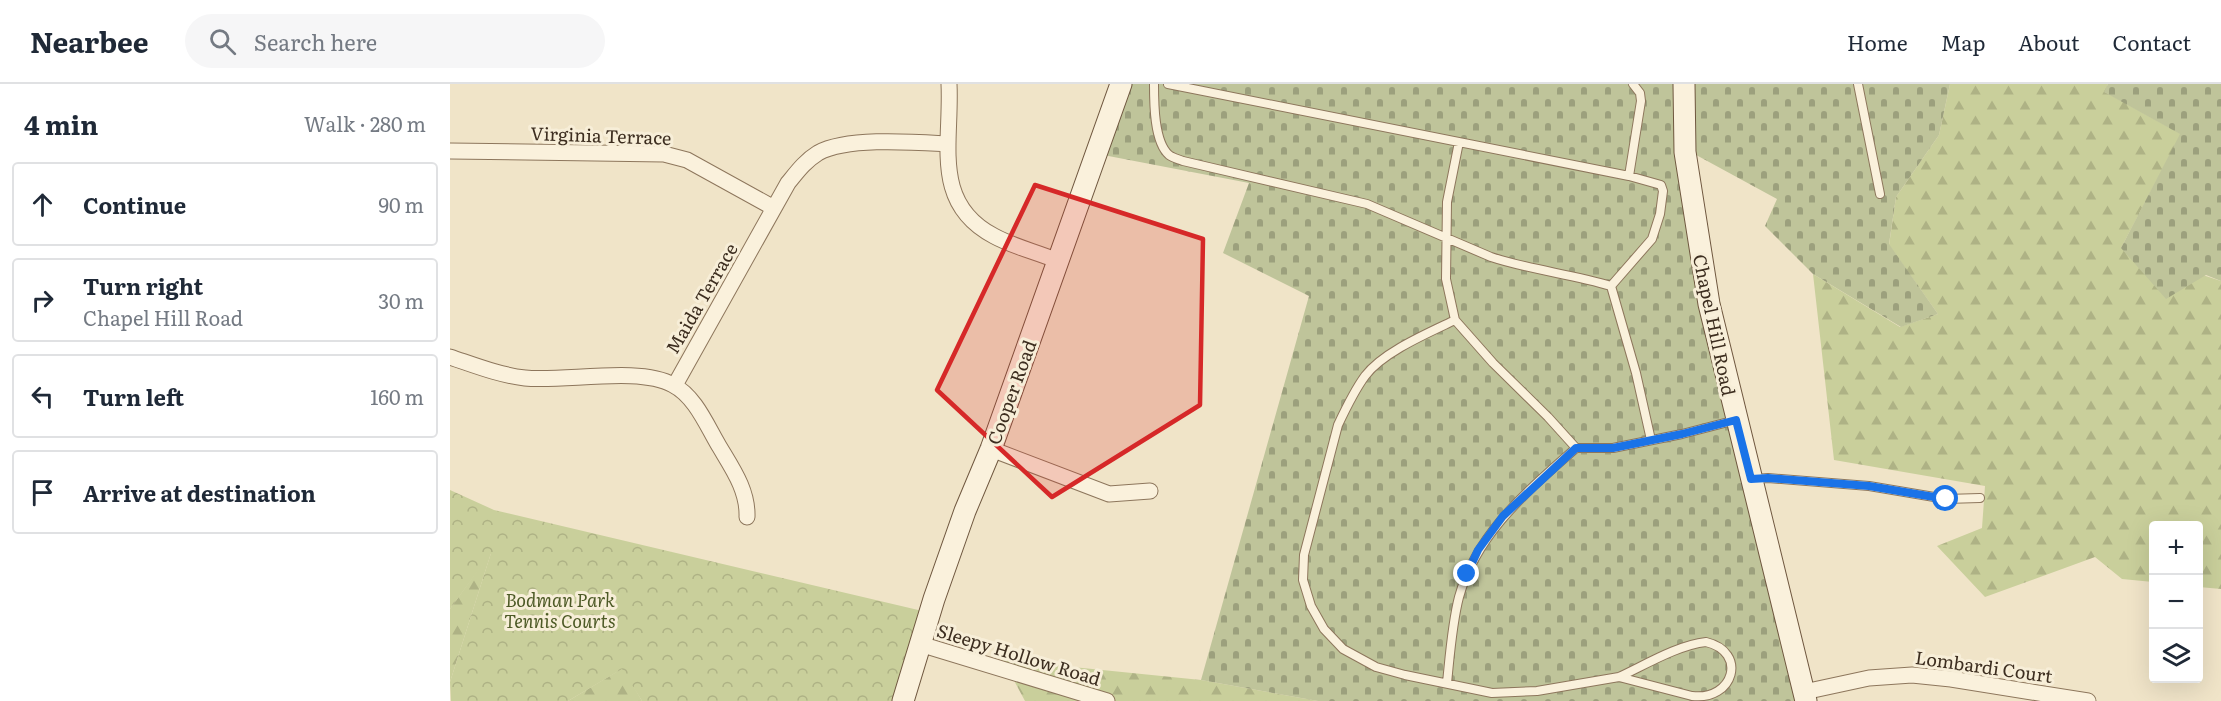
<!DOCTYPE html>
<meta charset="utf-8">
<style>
:root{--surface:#fff;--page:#f6f6f7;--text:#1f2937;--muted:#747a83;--line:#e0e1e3}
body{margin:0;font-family:Literata,serif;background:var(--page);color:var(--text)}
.controls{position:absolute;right:18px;bottom:18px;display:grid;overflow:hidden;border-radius:6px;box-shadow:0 6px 24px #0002}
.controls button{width:54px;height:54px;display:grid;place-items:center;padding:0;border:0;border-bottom:2px solid var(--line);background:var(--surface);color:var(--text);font:30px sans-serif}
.stop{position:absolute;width:18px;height:18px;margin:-14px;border:4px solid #1a73e8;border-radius:50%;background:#fff}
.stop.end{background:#1a73e8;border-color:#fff;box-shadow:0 2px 6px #0008}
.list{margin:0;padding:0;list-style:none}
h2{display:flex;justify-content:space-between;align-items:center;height:78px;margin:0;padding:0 24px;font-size:26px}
h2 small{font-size:20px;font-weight:400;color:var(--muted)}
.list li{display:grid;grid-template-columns:39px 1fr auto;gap:18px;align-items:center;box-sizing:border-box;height:84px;margin:0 12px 12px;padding:0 12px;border:2px solid var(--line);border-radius:6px}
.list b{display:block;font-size:22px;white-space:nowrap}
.list p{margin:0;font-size:20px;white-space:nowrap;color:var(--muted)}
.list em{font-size:20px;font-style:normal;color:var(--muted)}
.icon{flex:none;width:33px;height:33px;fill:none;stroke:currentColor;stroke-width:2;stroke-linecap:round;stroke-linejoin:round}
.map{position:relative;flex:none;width:1771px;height:617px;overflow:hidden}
header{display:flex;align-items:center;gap:36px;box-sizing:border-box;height:84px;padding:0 30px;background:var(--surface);border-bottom:2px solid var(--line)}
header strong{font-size:28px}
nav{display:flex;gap:33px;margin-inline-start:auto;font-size:21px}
.search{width:420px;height:54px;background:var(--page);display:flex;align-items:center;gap:15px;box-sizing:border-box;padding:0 21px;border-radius:33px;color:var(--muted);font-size:22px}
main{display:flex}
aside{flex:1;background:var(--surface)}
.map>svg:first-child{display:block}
.forest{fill:url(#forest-firs)}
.cemetery{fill:url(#cemetery-stones)}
.park{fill:url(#park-crowns)}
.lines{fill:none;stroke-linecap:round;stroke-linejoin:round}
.lane-casing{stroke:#8d765c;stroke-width:10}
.street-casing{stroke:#8d765c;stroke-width:17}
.secondary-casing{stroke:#6f573f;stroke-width:23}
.lane{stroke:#faf1dc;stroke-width:8}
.street{stroke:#faf1dc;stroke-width:15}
.secondary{stroke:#faf1dc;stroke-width:21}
.route{stroke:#1a73e8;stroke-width:8}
.marked{fill:#d62828;fill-opacity:0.2;stroke:#d62828;stroke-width:4.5;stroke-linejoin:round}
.labels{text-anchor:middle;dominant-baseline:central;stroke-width:6;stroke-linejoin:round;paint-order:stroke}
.street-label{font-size:18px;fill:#3d2e20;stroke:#f7eed8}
.park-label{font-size:18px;font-style:italic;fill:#4d5a26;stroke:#f7eed8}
</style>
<header>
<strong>Nearbee</strong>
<div class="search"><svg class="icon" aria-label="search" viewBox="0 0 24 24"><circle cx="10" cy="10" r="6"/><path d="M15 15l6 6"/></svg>Search here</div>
<nav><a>Home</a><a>Map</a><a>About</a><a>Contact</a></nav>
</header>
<main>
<aside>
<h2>4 min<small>Walk · 280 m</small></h2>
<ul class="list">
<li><svg class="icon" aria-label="ahead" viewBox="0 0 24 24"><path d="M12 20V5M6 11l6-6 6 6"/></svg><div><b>Continue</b></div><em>90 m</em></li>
<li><svg class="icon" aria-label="right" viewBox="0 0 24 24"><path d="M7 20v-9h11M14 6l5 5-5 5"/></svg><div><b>Turn right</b><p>Chapel Hill Road</p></div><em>30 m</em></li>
<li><svg class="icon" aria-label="left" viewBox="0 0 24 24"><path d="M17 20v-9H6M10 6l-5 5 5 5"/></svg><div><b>Turn left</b></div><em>160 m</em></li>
<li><svg class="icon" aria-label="arrive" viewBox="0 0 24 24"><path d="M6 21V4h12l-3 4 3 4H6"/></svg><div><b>Arrive at destination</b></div></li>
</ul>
</aside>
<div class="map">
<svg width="1771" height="617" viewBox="0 0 1771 617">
<defs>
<pattern id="forest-firs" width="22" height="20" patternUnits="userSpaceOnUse" patternTransform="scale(1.5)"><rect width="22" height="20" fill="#c9cf9b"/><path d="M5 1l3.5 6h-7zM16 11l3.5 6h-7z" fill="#aeb285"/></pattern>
<pattern id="cemetery-stones" width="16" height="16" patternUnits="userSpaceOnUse" patternTransform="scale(1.5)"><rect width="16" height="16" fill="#bfc49a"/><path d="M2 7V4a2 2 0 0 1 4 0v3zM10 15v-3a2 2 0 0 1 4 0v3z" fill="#9ca07d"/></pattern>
<pattern id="park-crowns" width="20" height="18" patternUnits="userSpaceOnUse" patternTransform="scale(1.5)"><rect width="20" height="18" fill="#c9cf9b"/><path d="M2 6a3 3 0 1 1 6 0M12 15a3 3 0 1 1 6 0" fill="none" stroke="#aeb285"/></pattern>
</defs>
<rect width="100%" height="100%" fill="#f0e4c8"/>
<!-- forest -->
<path class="forest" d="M1500,0H1658L1655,8L1731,50L1671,164L1771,197V505L1749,503L1748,442H1704L1703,498L1672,495L1645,473L1535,513L1487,462L1532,444L1535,402L1384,376L1363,190L1450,243L1488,230L1439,161L1446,113L1489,51Z
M42,466L0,598V525Z
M553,576L751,596L868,617H575Z
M173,584L192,617H118Z"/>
<!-- cemetery -->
<path class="cemetery" d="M673,0H1500L1489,51L1446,113L1439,160L1488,230L1451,243L1363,190L1315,142L1327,115L1237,66L1357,617H868L751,596L859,212L773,169L799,99L648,70Z
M1658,0H1771V197L1756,191L1716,215L1671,164L1730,50L1654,8Z"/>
<!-- park -->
<path class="park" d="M0,406L44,426L481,529L454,617H192L172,585L118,617H1L0,598L41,469L0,525Z"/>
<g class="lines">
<!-- lane casing -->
<g class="lane-casing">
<path id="lane" d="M704,0C704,19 704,58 719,71C723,74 728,75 733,77L917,120L1041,173C1080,186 1122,190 1161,202
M718,0L1179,92L1211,101L1213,107L1210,130L1202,155L1161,202L1186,289L1201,356
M1408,0L1430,110
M1009,58L997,118L996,195L1005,236L1043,279L1098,333L1126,364
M1179,92L1191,17L1190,9L1183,0
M1005,236C978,249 933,268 915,292C904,307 896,324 888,341L854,471L853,496L861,522L874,545L893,565L926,583L955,591L1042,609L1087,607L1169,593
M1305,395L1318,394L1419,402L1496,415L1530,414
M1256,558C1298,568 1284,617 1242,612L1169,593C1195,581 1228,561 1256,558Z
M997,599C1000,570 1002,540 1009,513C1027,448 1078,407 1126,364H1163L1232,350L1286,336"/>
</g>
<!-- street casing -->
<g class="street-casing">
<path id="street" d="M499,0C502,58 481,119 544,152C564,163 587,168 608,177
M0,67L214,70L237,76L324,124
M0,273C24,281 49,291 75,294C115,298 190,282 223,301C245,312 257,342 269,362C282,384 298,406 297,433
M225,301L338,99C347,88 355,77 368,69C397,53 463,58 498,60
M541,365L659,410L700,407
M470,560L657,617
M1354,608L1419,594L1462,591L1501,595L1638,617"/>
</g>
<!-- secondary casing -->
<g class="secondary-casing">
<path id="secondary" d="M1234,0L1235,68L1259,220L1356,617
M453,617L484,515L515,427L541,365L671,0"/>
</g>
<!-- lane -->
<use href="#lane" class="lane"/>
<!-- street -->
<use href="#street" class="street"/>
<!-- secondary -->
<use href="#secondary" class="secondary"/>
</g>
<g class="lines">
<!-- route -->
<path class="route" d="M1017,490L1028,466L1053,432L1126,364H1163L1232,350L1286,336L1301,395L1318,394L1419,402L1496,415"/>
</g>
<!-- marked area -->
<path class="marked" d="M585,101L753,155L750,321L602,413L487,306Z"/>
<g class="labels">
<!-- street labels -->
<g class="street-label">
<text transform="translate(151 51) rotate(2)">Virginia Terrace</text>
<text transform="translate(251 214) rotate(-60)">Maida Terrace</text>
<text transform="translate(1265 241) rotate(78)">Chapel Hill Road</text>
<text transform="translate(561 308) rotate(-70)">Cooper Road</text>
<text transform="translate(569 570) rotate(17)">Sleepy Hollow Road</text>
<text transform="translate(1534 582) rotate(8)">Lombardi Court</text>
</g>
<!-- park labels -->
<g class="park-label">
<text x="110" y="515">Bodman Park<tspan x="110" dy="21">Tennis Courts</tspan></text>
</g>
</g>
</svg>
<div class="controls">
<button>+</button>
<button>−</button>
<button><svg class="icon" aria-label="layers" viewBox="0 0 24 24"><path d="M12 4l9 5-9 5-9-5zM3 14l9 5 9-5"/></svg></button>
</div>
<div class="stop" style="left:1496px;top:415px"></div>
<div class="stop end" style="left:1017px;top:490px"></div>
</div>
</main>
